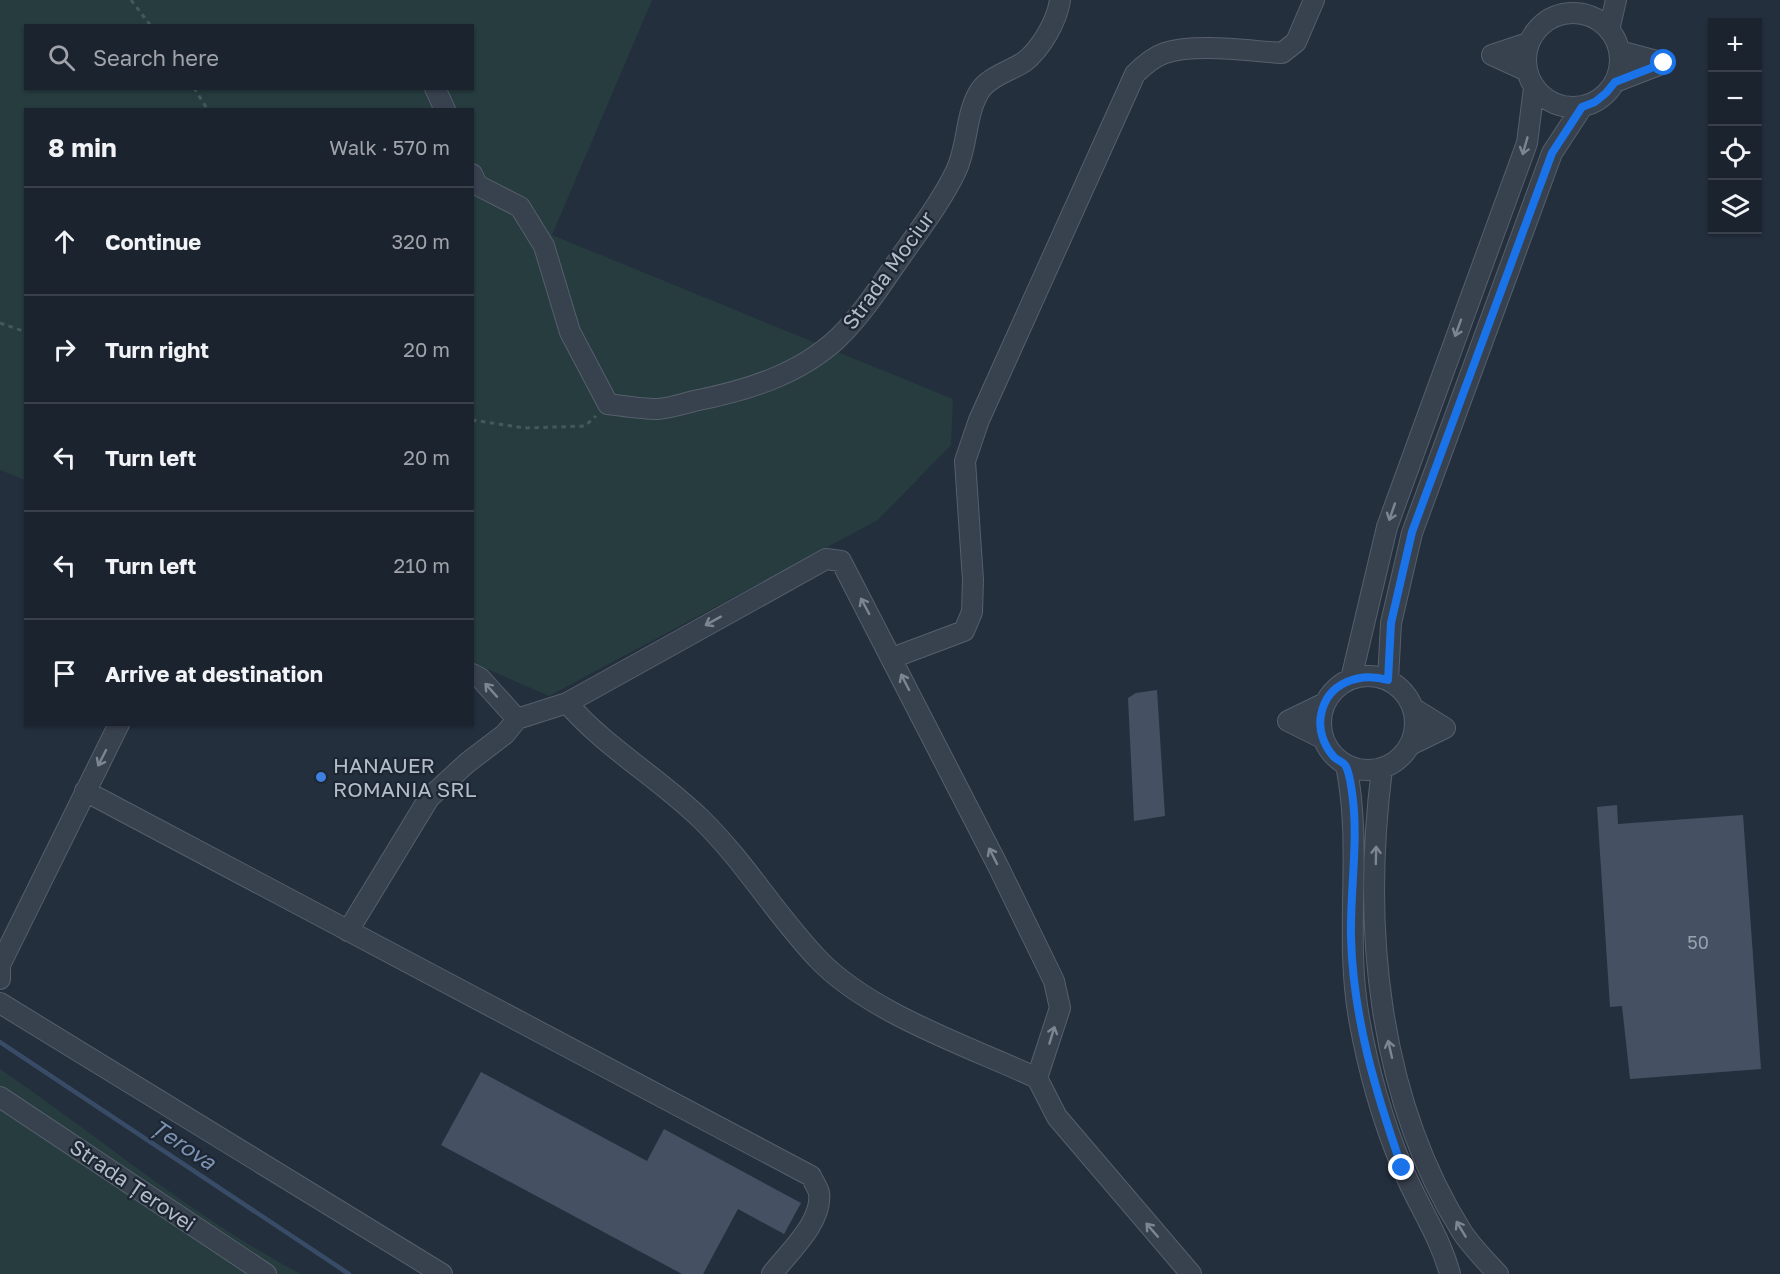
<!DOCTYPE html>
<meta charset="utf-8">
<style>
:root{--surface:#1b232e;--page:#282f3a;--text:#f1f3f6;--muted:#a0a4aa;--line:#39404a}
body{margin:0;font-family:"Golos Text",sans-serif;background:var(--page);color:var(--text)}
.controls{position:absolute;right:18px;top:18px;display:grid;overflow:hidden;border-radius:0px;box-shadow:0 2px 4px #0004}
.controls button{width:54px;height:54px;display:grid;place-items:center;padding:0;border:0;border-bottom:2px solid var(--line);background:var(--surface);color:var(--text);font:30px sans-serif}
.stop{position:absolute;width:18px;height:18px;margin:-14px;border:4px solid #1a73e8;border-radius:50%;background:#fff}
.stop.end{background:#1a73e8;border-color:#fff;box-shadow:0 2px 6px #0008}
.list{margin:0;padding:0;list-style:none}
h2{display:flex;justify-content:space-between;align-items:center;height:78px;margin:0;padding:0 24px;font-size:26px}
h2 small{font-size:20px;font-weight:400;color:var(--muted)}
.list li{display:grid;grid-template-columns:39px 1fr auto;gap:18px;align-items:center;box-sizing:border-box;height:108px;padding:0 24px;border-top:2px solid var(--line)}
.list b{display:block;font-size:22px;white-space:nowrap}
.list em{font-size:20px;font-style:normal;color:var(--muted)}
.icon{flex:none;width:33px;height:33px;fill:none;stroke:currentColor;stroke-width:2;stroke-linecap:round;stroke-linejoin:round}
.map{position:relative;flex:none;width:1780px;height:1274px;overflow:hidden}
.search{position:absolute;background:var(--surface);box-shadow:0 2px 4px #0004;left:24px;top:24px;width:450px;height:66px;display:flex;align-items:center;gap:15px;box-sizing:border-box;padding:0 21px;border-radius:0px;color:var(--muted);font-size:22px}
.panel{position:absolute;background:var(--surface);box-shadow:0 2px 4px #0004;left:24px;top:108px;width:450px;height:618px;border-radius:0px}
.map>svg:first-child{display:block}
.green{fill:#263c3f;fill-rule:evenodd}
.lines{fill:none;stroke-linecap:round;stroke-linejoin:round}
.stream{stroke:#394c67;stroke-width:4.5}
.building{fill:#455162}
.minor-casing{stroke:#565f6c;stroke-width:22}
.path{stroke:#44595c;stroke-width:3;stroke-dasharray:4.5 4.5;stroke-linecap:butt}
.minor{stroke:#38414e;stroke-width:20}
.oneway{stroke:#7c8592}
.route{stroke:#1a73e8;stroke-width:8}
.shop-dot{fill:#3f7fe0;stroke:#1d2633;stroke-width:2}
.labels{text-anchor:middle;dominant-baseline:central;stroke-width:4.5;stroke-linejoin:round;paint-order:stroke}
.number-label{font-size:18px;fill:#98a1af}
.street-label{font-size:21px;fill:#b4bcc9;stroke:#1d2633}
.poi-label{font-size:21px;fill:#b4bcc9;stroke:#1d2633;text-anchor:start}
.water-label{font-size:22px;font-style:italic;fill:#7c92b1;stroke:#1d2633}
</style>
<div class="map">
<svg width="1780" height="1274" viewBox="0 0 1780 1274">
<rect width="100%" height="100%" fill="#242f3e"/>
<!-- green -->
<path class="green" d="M0,0H652L552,235L953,399L951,445L878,520L549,696L473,663L472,110H26L25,480L0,470ZM26,26H472V88H26Z
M0,1069C100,1137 194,1218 301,1274H0Z"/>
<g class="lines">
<!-- stream -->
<path class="stream" d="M0,1042L349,1274"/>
</g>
<!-- building -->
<path class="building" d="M1157,690L1165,816L1134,821L1128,698L1136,693Z
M1617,805L1618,824L1743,815L1761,1069L1630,1079L1622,1006L1610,1007L1597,807Z
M481,1072L647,1161L664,1129L801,1203L784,1234L738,1209L703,1274H682L441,1145Z"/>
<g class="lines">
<!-- minor casing -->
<g class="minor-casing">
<path id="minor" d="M1526 60a47 47 0 1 1 94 0a47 47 0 1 1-94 0Z
M1609,30L1616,0
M1527,71L1492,55L1528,43
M1615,82L1664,63L1619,51
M435,88L445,110
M472,174L477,185L520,207L544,246L570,332L608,404C624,406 642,409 658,409C670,408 682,404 694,401C745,391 799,375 838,338C863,314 882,283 902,255C921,228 942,200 956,171C968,146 965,116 979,92C988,77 1010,71 1024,62C1041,49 1057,21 1060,0
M892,658L964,631L972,612L973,580L965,461L979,420L1135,74C1144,65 1153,57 1165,53C1197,43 1248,51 1282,53L1296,42L1314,0
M472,674L480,678L517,719L567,703L826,559L841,561L998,866L1054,981L1060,1008L1037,1078L1057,1117L1191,1274
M1321 723a47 47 0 1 1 94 0a47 47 0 1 1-94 0Z
M1351,679L1387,527L1527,143L1534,88
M1388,680L1391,623L1412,533L1552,153L1582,107
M567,703C606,748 659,778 701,819C745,862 776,915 818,959C869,1013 970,1047 1037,1078
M1322,738L1288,721L1325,703
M1410,745L1445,728L1413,708
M1346,765C1363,848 1344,934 1359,1018C1368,1069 1382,1119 1402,1167C1417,1204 1439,1234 1450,1274
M1382,769C1362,925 1377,1096 1462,1232C1472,1247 1486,1261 1498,1274
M85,791L811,1176C813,1181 818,1188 819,1193C823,1222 788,1253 772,1274
M348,931L429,798L467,763L505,734L517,719
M0,979V965L119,724
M0,1003L442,1274
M0,1097L266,1274"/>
</g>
<!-- path -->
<path class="path" d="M131,0L151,26
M194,88L208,110
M0,323L26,332
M472,420L525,428L585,426L596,416"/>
<!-- minor -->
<use href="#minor" class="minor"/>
</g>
<!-- one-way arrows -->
<defs><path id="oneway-shaft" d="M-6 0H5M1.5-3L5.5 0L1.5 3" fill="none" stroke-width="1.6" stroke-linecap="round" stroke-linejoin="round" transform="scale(1.5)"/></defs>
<g class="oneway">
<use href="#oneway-shaft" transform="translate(1525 146) rotate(106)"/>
<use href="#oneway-shaft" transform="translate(1458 328) rotate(110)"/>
<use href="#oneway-shaft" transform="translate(1392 512) rotate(109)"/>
<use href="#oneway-shaft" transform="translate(865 606) rotate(-118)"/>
<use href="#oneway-shaft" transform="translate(713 621) rotate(151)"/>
<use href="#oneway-shaft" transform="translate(905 682) rotate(-117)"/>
<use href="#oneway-shaft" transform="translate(491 690) rotate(-132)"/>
<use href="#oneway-shaft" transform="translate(102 758) rotate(117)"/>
<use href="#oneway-shaft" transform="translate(1376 855) rotate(-89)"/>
<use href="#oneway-shaft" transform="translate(993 856) rotate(-117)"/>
<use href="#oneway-shaft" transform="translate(1052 1035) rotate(-73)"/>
<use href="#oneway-shaft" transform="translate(1390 1049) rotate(-103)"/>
<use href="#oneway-shaft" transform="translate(1461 1229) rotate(-121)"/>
<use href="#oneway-shaft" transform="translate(1152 1230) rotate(-131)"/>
</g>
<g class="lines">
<!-- route -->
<path class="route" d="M1402,1168C1376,1093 1353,1018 1351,937C1350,892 1358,845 1353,800C1352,792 1350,772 1345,765C1343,762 1337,760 1334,757C1324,746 1318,730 1321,715C1327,682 1360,672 1388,680L1391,623L1412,532L1552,153L1582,107L1595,102L1606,93L1615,82L1664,63"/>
</g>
<!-- markers -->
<circle class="shop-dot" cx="321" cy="777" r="6"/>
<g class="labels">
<!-- number labels -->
<g class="number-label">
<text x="1698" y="942">50</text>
</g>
<!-- street labels -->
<g class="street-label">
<text transform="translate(888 270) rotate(-54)">Strada Mociur</text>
<text transform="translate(133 1185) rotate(34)">Strada Țerovei</text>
</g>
<!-- poi labels -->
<g class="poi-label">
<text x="333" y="765">HANAUER<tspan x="333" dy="24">ROMANIA SRL</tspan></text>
</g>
<!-- water labels -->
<g class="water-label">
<text transform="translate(184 1144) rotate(34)">Țerova</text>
</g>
</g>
</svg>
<div class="controls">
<button>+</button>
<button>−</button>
<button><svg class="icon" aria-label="locate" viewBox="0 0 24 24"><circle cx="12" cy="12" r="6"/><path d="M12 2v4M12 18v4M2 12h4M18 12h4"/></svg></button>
<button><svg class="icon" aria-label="layers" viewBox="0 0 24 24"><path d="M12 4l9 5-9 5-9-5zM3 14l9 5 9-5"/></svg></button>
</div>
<div class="stop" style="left:1664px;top:63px"></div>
<div class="stop end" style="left:1402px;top:1168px"></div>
<div class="search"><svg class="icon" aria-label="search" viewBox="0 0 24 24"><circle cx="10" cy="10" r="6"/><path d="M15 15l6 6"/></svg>Search here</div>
<section class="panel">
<h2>8 min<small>Walk · 570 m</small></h2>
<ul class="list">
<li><svg class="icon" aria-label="ahead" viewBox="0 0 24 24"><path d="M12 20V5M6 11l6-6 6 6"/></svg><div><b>Continue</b></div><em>320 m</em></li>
<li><svg class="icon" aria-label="right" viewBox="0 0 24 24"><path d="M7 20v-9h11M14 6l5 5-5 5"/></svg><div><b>Turn right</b></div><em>20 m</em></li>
<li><svg class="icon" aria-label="left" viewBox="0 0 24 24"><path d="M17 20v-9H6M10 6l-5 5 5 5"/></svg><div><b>Turn left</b></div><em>20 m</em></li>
<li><svg class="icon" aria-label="left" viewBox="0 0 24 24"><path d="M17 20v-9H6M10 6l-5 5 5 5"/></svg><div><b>Turn left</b></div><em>210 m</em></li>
<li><svg class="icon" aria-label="arrive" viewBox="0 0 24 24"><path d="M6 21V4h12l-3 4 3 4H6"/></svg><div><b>Arrive at destination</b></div></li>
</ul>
</section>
</div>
